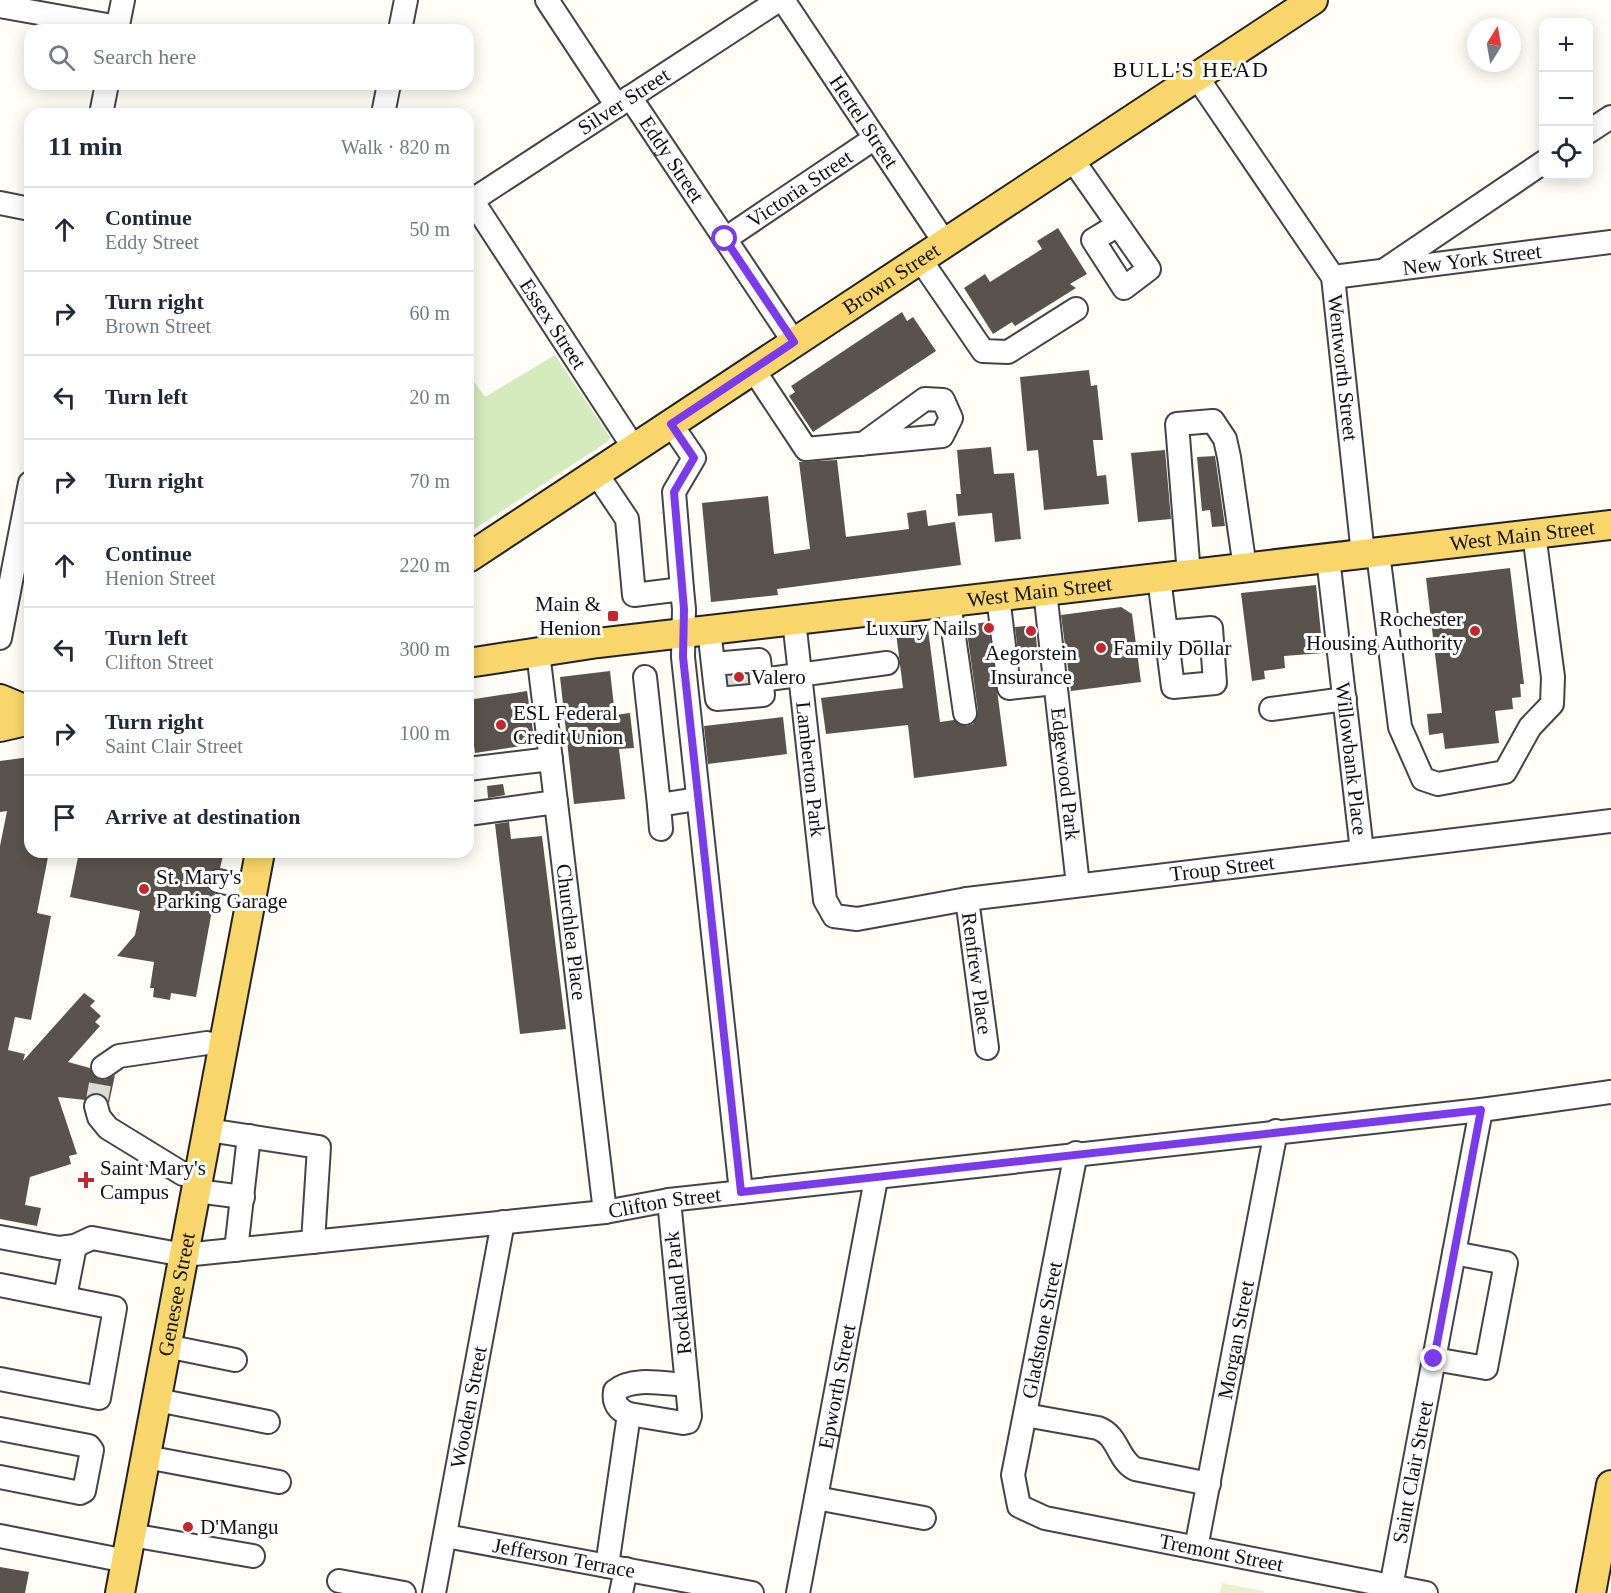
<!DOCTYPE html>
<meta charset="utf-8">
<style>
:root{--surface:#fff;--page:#f2f2f3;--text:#1f2937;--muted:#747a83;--line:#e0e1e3}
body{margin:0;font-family:"Times New Roman",serif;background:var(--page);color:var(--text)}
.controls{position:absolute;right:18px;top:18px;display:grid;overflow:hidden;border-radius:12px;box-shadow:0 3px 15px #0003}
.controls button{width:54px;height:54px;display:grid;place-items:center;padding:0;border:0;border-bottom:2px solid var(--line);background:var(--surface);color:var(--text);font:30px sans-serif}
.compass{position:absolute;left:1467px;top:18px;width:54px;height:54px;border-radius:50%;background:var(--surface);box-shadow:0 3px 15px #0003;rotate:11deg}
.stop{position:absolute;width:18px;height:18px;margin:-14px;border:4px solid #7c3aed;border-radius:50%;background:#fff}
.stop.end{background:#7c3aed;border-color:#fff;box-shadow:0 2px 6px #0008}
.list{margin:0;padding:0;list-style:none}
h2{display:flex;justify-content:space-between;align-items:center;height:78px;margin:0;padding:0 24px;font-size:26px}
h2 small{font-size:20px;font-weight:400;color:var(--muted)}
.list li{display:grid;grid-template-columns:39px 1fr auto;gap:18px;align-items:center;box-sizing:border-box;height:84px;padding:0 24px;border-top:2px solid var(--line)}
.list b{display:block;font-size:22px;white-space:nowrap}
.list p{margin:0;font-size:20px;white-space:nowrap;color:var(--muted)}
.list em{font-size:20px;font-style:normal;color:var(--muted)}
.icon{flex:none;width:33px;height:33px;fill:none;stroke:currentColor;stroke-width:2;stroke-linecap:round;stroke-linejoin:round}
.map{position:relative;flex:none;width:1611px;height:1593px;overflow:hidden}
.search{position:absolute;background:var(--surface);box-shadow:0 3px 15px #0003;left:24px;top:24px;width:450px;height:66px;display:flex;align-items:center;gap:15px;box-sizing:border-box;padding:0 21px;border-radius:18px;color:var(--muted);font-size:22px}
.panel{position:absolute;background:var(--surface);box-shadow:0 3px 15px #0003;left:24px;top:108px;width:450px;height:750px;border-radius:18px}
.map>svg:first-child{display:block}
.green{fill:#d5ebbd}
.pitch{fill:#e6f2cf}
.building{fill:#5a524d}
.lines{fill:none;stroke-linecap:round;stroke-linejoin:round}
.minor-tunnel{stroke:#dbdad3;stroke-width:22;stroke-dasharray:22 11;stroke-linecap:butt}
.minor-casing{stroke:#444;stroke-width:26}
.major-casing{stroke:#222;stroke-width:32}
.minor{stroke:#fff;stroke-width:22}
.major{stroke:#f9d66b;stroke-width:28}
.route{stroke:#7c3aed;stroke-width:8}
.poi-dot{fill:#c4262e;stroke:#fff;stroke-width:2}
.labels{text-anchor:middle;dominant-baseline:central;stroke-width:6;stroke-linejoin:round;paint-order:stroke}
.street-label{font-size:21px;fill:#111;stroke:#fff}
.poi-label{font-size:21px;fill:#111;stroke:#fff;text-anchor:start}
.neighbourhood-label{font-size:22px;letter-spacing:1.5px;fill:#111;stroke:#fff}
</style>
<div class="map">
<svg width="1611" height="1593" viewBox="0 0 1611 1593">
<rect width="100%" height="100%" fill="#fffdf5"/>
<!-- green -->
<path class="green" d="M555,355L610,437L607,442L473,530L468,522V373L485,397Z"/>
<!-- pitch -->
<path class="pitch" d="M1222,1583L1263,1591V1593H1220Z"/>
<!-- building -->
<path class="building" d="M1058,228L1087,274L1070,284L1076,288L1015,326L1012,322L993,334L964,288L985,274L990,282L1042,249L1037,241Z
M902,312L907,321L913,317L936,351L813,432L789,396L795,392L791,386Z
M1089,370L1091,386L1097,385L1103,440H1093L1097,476L1106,475L1109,504L1044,510L1038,450L1027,451L1020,377Z
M991,447L994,474L1014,473L1021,539L995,542L992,513L958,516L956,494H961L957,450Z
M1165,450L1171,519L1138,522L1131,453Z
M1215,456L1225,526L1212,527L1210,510L1202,511L1197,457Z
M837,460L846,537L909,529L907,513L926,510L928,526L955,522L961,565L777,589L778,595L711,602L702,503L768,496L774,554L810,549L799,462Z
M1510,568L1524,684H1520L1521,697L1512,698L1513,709L1495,711L1499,743L1445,749L1443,733L1429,735L1427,714L1442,713L1426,578Z
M1316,585L1323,653L1284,656L1285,668L1264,671L1265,679L1252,681L1241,593Z
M1121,607L1132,614L1141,682L1071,691L1061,615Z
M988,622L1007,766L914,778L908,725L826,734L821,698L903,688L896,633L928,629L940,722L954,720L966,726L973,724L978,711L966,625Z
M1035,625L1038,659L1019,661L1015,627Z
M610,671L615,715L630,713L634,748L619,749L625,799L574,804L560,677Z
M747,675L748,683L729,684L728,676Z
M527,691L535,744L475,753L468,700Z
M783,717L787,754L708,764L704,726Z
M30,757V852H49L37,913L51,916L31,1020L15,1017L8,1050L25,1054L23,1061L84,993L95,1001L90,1006L101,1016L95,1022L100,1026L68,1062L90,1068L98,1079L105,1080L115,1075L109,1103L99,1093H92L85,1100L58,1097L77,1154L69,1156L71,1164L30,1177L25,1205L41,1208L37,1226L0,1219V846L7,811L0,812V761Z
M503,784L505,795L488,798L487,786Z
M509,822L511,839L542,836L566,1029L520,1034L495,824Z
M79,852H224L220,868L209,871L205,879L208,890L215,894L196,997L171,993L170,1000L153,997L154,988H150L154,962L117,956L135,935L140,911L70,897Z
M0,1567L29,1572L25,1593H0Z"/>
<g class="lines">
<!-- minor-tunnel -->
<path class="minor-tunnel" d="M736,662L739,698
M96,1106L103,1067"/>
<!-- minor casing -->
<g class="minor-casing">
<g id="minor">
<path d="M547,0L617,106"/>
<path id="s1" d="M783,0L945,243"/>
<path d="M0,6L118,27"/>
<path d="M117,30L123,0"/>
<path d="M400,30L406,0"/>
<path id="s2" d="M1197,77L1333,277L1363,554"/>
<path id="s3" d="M630,97L794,342"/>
<path d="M101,114L107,84"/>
<path d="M383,114L389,84"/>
<path d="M1588,132L1611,117"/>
<path d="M1072,159L1149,269L1124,288L1093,240L1118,225"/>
<path id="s4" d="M472,200L634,448"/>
<path d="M0,203L30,209"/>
<path id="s5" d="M468,203L779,0"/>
<path id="s6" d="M725,239L875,138"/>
<path d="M920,259L983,351L1008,352L1076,309"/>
<path d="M1386,269L1544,162"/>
<path id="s7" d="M1333,277L1611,242"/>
<path d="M753,369L806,449L942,436L951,418L943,400L925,399L863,444"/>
<path d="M671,424L694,458L674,492L682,589"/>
<path d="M596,473L627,519L634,595L682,589L684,609L683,657L741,1192"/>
<path d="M1378,553L1400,727L1423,779L1438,784L1505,772L1530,727L1552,704L1553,677L1534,534"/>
<path id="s8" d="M1328,558L1362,851"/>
<path d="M1189,575L1177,424L1213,421L1225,439L1229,457L1245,568"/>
<path d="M1159,578L1173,687L1215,683L1211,628L1167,632"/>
<path id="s9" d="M1045,591L1078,885"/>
<path d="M998,596L1009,688L1055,683"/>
<path d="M949,602L965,713"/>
<path id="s10" d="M794,620L825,900L834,916L857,919L967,899L1611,821"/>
<path d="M709,630C712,653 714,676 717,699L763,695L759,660L713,664"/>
<path d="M0,638L30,483"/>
<path id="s11" d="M538,652L605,1212"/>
<path d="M645,677L659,805L697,799"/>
<path d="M761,680L887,663"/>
<path d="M1271,709L1345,699"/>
<path d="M468,769L551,759"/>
<path d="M659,805L661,829"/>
<path d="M468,814L556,802"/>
<path d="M218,881L253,889"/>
<path id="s12" d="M967,899L987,1048"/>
<path d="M103,1067L119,1056L207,1043L223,1046"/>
<path d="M96,1106L99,1117L108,1128L183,1174L199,1177"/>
<path d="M208,1130L319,1147L313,1242"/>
<path id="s13" d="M1076,1153L1013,1475L1019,1506L1045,1518L1426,1593"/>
<path d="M197,1191L243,1197"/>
<path id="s14" d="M0,1237L59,1248L75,1246L92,1238L184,1255L605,1212L669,1200L1481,1110L1611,1092"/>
<path d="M236,1250L249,1136"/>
<path d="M0,1285L115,1308L99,1398L0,1379"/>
<path d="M65,1297L75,1246"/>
<path d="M166,1346L235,1360"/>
<path d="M1434,1359L1486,1368L1506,1263L1454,1253"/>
<path d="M157,1400L268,1422"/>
<path d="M629,1414C618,1410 613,1403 615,1391C633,1376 665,1384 687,1385"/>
<path d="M1025,1415L1098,1428C1119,1436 1117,1459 1135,1469L1209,1484"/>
<path d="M0,1429L89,1446L92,1450L84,1491L80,1493L0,1477"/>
<path d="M146,1457L279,1482"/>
<path d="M816,1498L924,1518"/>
<path d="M131,1535L253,1556"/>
<path d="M0,1536L126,1561"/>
<path id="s15" d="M446,1536L752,1593"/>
<path id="s16" d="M1196,1548L1276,1131"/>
<path d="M607,1566L629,1414L683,1423L688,1422L690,1416L669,1200"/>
<path d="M339,1581L404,1593"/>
<path id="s17" d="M1391,1587L1481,1110"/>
<path id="s18" d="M434,1593L503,1222"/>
<path d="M621,1593L626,1569"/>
<path id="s19" d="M798,1593L876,1179"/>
</g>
</g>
<!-- major casing -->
<g class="major-casing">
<g id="major">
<path id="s20" d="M468,558L1313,0"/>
<path id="s21" d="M468,663L598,643L1611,525"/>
<path d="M0,699L17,706L30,718"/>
<path d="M0,727L30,720"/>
<path id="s22" d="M120,1593L260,852"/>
<path d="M1591,1593L1611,1485"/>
</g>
</g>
<!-- minor -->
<use href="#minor" class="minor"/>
<!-- major -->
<use href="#major" class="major"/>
</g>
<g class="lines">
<!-- route -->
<path class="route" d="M725,239L794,342L671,424L694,458L674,492L684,609L683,657L741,1192L1481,1110L1434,1359"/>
</g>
<!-- markers -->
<g class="poi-dot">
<rect x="607" y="610" width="12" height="12" rx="3"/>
<circle cx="989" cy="628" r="6"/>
<circle cx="1031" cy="631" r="6"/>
<circle cx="1475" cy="631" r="6"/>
<circle cx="1101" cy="648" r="6"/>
<circle cx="739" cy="677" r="6"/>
<circle cx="501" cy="725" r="6"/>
<circle cx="144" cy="889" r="6"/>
<path d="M83 1171h6v6h6v6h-6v6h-6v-6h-6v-6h6z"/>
<circle cx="188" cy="1527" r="6"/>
</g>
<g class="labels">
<!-- street labels -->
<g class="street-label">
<text stroke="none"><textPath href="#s5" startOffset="186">Silver Street</textPath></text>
<text stroke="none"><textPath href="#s1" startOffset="146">Hertel Street</textPath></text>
<text stroke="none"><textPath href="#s3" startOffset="75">Eddy Street</textPath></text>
<text stroke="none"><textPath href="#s6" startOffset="90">Victoria Street</textPath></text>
<text stroke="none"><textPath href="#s7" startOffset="140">New York Street</textPath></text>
<text stroke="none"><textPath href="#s20" startOffset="507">Brown Street</textPath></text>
<text stroke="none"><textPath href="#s4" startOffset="148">Essex Street</textPath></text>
<text stroke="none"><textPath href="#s2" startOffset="333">Wentworth Street</textPath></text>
<text stroke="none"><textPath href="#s21" startOffset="1062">West Main Street</textPath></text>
<text stroke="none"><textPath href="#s21" startOffset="576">West Main Street</textPath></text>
<text stroke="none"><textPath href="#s8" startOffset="202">Willowbank Place</textPath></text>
<text stroke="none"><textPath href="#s10" startOffset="150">Lamberton Park</textPath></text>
<text stroke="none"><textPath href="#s9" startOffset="184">Edgewood Park</textPath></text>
<text stroke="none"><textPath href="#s10" startOffset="692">Troup Street</textPath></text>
<text stroke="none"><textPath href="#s11" startOffset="282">Churchlea Place</textPath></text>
<text stroke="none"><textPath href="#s12" startOffset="75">Renfrew Place</textPath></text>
<text stroke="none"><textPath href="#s14" startOffset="672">Clifton Street</textPath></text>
<text stroke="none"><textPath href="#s22" startOffset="304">Genesee Street</textPath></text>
<text transform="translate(678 1293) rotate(-96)">Rockland Park</text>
<text transform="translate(1042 1330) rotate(-79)">Gladstone Street</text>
<text stroke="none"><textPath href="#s16" startOffset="212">Morgan Street</textPath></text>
<text stroke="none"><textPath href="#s19" startOffset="210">Epworth Street</textPath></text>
<text stroke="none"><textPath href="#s18" startOffset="189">Wooden Street</textPath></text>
<text stroke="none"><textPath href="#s17" startOffset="117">Saint Clair Street</textPath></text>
<text stroke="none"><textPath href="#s13" startOffset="568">Tremont Street</textPath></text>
<text stroke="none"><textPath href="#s15" startOffset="120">Jefferson Terrace</textPath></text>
</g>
<!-- poi labels -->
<g class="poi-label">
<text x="601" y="604" text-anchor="end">Main &amp;<tspan x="601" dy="24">Henion</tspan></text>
<text x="1463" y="619" text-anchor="end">Rochester<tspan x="1463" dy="24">Housing Authority</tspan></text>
<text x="977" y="628" text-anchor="end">Luxury Nails</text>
<text x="1113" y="648">Family Dollar</text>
<text x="1031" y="653" text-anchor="middle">Aegorstein<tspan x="1031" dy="24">Insurance</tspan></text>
<text x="751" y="677">Valero</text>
<text x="513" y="713">ESL Federal<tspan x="513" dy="24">Credit Union</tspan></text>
<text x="156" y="877">St. Mary's<tspan x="156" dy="24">Parking Garage</tspan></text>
<text x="100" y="1168">Saint Mary's<tspan x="100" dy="24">Campus</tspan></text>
<text x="200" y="1527">D'Mangu</text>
</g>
<!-- neighbourhood labels -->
<g class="neighbourhood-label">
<text x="1191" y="69">BULL'S HEAD</text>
</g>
</g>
</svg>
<div class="controls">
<button>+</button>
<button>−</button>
<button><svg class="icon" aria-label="locate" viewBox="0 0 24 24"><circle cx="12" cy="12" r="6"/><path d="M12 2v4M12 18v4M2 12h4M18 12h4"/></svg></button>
</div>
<svg class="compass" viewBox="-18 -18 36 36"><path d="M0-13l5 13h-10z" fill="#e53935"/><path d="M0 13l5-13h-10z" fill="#747a83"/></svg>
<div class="stop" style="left:725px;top:239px"></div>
<div class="stop end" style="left:1434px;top:1359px"></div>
<div class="search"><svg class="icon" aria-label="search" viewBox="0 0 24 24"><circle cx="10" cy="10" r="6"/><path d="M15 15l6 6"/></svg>Search here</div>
<section class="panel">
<h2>11 min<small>Walk · 820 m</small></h2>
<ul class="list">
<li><svg class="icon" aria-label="ahead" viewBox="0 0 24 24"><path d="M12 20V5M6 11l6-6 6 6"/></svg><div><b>Continue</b><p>Eddy Street</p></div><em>50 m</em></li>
<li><svg class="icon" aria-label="right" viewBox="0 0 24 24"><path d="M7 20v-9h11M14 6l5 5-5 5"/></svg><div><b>Turn right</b><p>Brown Street</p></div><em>60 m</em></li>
<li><svg class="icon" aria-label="left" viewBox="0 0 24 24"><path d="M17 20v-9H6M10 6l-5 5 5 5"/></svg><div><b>Turn left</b></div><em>20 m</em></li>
<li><svg class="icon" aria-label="right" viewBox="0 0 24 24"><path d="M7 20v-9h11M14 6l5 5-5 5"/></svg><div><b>Turn right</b></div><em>70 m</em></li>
<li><svg class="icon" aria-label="ahead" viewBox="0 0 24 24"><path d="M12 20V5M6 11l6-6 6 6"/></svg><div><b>Continue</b><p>Henion Street</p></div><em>220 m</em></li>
<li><svg class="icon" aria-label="left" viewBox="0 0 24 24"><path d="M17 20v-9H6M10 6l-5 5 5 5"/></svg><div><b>Turn left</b><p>Clifton Street</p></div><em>300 m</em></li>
<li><svg class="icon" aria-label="right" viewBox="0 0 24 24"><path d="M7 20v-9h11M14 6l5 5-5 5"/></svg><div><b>Turn right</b><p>Saint Clair Street</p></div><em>100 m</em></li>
<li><svg class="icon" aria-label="arrive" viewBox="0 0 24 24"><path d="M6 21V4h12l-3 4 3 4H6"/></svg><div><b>Arrive at destination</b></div></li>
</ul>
</section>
</div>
